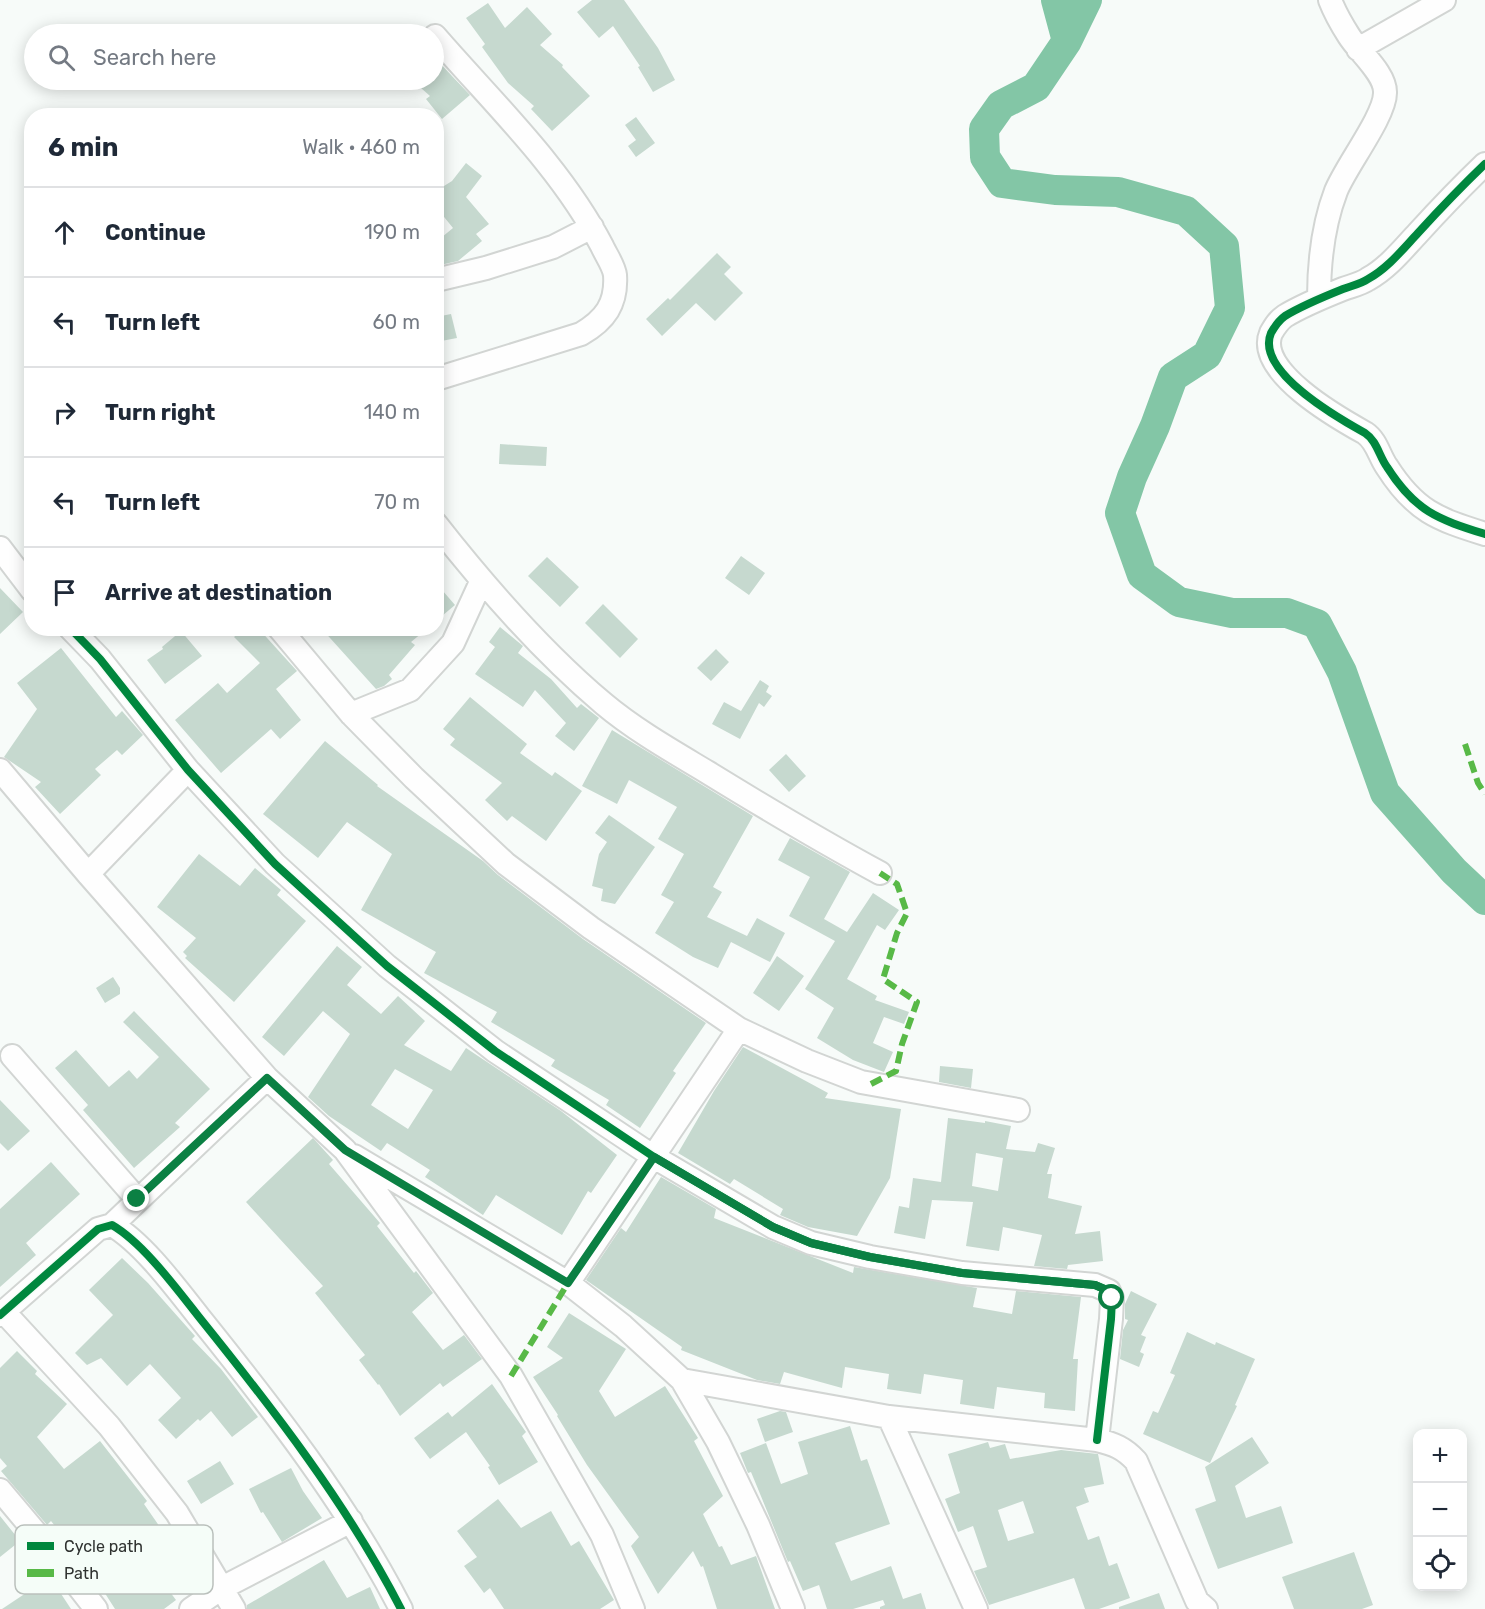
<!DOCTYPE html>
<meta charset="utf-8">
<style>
:root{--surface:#fff;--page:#f2f2f3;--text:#1f2937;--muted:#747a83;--line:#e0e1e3}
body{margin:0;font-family:Rubik,sans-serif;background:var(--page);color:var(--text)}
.controls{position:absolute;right:18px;bottom:18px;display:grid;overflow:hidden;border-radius:12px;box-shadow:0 3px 15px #0003}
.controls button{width:54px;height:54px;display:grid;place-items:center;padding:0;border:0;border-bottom:2px solid var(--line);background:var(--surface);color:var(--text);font:30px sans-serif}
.stop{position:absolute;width:18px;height:18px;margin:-14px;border:4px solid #0b8043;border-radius:50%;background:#fff}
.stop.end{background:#0b8043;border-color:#fff;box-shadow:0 2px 6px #0008}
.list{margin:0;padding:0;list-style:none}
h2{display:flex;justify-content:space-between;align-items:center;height:78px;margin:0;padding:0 24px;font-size:26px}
h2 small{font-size:20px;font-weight:400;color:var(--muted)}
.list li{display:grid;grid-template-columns:39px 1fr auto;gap:18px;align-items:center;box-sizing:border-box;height:90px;padding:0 24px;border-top:2px solid var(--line)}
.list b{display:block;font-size:22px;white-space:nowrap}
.list em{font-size:20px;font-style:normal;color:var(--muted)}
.icon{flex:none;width:33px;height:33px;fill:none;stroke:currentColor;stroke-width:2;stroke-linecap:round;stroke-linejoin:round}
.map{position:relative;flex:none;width:1485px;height:1609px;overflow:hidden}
.search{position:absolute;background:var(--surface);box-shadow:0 3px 15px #0003;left:24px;top:24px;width:420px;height:66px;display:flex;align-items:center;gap:15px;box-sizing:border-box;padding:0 21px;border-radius:33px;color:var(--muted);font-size:22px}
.panel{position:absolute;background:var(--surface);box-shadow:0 3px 15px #0003;left:24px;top:108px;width:420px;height:528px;border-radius:24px}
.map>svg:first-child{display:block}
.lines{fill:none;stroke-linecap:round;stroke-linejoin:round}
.river{stroke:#83c6a6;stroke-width:30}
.building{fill:#c6d9cf;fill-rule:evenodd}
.minor-casing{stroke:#d2d5d3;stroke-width:26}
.minor{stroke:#fefefe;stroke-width:22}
.quiet{stroke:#58b947;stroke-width:6;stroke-dasharray:12 6;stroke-linecap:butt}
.cycleway-casing{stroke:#f5fdf8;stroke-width:11}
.cycleway{stroke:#00873e;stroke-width:8}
.route{stroke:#0b8043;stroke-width:8}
.key{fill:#f5fdf8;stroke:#bac0bc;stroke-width:1.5}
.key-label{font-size:16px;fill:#2f3230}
</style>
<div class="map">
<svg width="1485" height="1609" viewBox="0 0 1485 1609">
<rect width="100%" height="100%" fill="#f7fbf9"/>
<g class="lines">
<!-- river -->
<path class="river" d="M1056,0L1067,41
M1087,0L1067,41L1036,87L1001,105L984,129L985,157L1002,183L1055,190L1118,192L1186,211L1224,246L1230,308L1207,355L1173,377L1155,426L1132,477L1120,513L1142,575L1179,602L1232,613H1287L1317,624L1342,672L1385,793L1454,871L1485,900"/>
</g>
<!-- building -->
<path class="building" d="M592,0H624L658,48L675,80L653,92L638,67L640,66L613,26L599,38L577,12Z
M488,3L505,28L527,7L552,34L540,45L563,65L562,67L590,96L552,131L531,109L534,106L508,83L482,47L485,44L466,18Z
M434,57L470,95L442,119L426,99L430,96L412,80H434Z
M636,117L655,143L636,157L628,146L636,140L625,125Z
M466,163L482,176L466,197L489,224L476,234L482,241L458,261L440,265L436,260V242L453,228L436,207V191L452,181Z
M717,253L731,267L724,274L743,293L715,321L696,303L662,336L646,319L668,298L670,300Z
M451,314L457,338L436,342V317Z
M500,444L547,447L546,466L499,464Z
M741,556L765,573L749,595L725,578Z
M547,557L579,587L560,607L528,576Z
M436,583L455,605L436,621Z
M0,588L23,612L0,634Z
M603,604L638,639L620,658L585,623Z
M500,627L523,646L518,653L551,679L577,708L581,704L599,718L574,751L555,736L566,723L535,690L523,707L475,674L495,647L489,642Z
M244,628H258L297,671L276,689L301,720L280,739L271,729L221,773L175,720L218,683L227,693L260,663L234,637Z
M321,628H428L411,642L415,645L389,675L392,679L384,686L376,689Z
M181,631L202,656L165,684L147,660L163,649L162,647Z
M61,648L116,717L122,711L143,735L122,755L117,750L95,769L101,775L60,814L35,787L41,782L4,757L37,709L17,683Z
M716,649L729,662L711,681L697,668Z
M760,680L769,686L766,692L772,696L764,707L759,703L740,739L712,724L724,702L741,711Z
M470,697L527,744L520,753L552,776L555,772L582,791L546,841L512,816L507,821L485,800L502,783L450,745L455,739L443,729Z
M612,730L753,816L713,887L722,892L707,917L747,936L757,918L785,933L770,962L731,942L718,968L693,957L655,933L674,902L661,895L684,854L658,839L677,807L629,780L617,804L582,786Z
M325,741L378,785L377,786L483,861L498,875L583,939L706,1023L673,1071L676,1073L640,1128L606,1105L609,1100L551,1066L555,1060L491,1022L497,1012L424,973L436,952L361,910L392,854L347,822L318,858L263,814Z
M786,754L806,776L789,792L769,770Z
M609,815L655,847L615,904L601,901L603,889L592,886L599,854L607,842L595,833Z
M790,838L850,872L824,919L847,932L873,893L899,910L885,930L877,925L847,979L877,996L875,1000L909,1012L904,1024L884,1017L873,1043L893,1052L884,1072L853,1060L817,1038L834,1008L805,989L835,941L789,916L810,877L778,860Z
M199,854L240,886L255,868L281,890L277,895L306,921L234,1002L185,958L187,956L183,952L196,938L157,907Z
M337,946L362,967L347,985L381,1014L398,996L425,1021L404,1045L451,1071L466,1048L561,1111L617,1155L591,1193L588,1191L562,1235L496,1195L483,1215L425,1177L430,1170L387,1143L381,1151L329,1116L308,1097L350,1034L323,1011L284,1056L262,1037ZM395,1069L433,1090L408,1129L371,1105Z
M777,956L804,976L779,1011L753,993Z
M113,977L120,988V994L105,1003L96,988Z
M134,1011L210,1089L175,1123L180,1127L134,1168L83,1110L88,1105L55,1068L76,1050L109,1087L129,1070L137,1079L159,1057L123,1022Z
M743,1047L828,1093L825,1098L901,1109L890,1178L857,1236L808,1227L780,1215L783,1209L734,1179L730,1184L678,1153L714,1091Z
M940,1066L973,1069L971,1088L939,1082Z
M0,1100L30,1131L8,1151L0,1143Z
M948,1118L985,1123V1121L1011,1126L1006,1149L1035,1152L1038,1143L1055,1148L1047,1174H1052L1048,1198L1082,1206L1075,1234L1100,1231L1103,1261L1068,1265L1067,1269L1034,1266L1042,1235L1003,1227L999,1251L966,1246L973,1202L932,1200L925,1239L894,1233L899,1206L909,1208L913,1178L941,1182ZM976,1153L1003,1158L998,1191L972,1186Z
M313,1138L333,1160L329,1164L380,1223L377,1226L414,1273L416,1271L433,1293L412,1312L443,1350L464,1335L482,1359L443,1387L440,1383L400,1416L379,1384L378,1385L359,1360L365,1355L315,1293L323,1286L246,1202Z
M51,1162L80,1194L26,1243L36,1255L0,1287V1209Z
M661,1177L716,1209L714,1218L853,1273L854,1267L977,1288L973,1307L1012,1314L1016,1291L1081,1297L1073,1359H1078L1075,1411L1044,1408L1045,1393L997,1387L994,1409L960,1404L963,1380L924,1374L921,1394L887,1389L889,1374L845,1367L842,1388L784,1372L780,1384L757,1380L681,1350L682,1347L586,1280L621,1228L626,1232Z
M122,1258L148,1283L195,1336L192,1339L221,1369L258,1417L232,1437L211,1411L200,1421L198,1419L176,1439L158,1420L181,1398L150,1364L127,1386L101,1358L87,1365L75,1353L113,1315L89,1290Z
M1131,1291L1157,1304L1141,1335L1146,1337L1140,1352L1144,1354L1139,1367L1120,1359L1123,1330L1128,1320L1125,1319V1304Z
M569,1313L626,1349L599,1391L615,1417L665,1386L698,1438L694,1441L723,1496L703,1514L719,1547L722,1546L731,1565L756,1556L775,1609H717L703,1566L701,1567L693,1551L658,1594L631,1546L639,1537L587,1465L557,1416L558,1415L533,1377L563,1358L547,1347Z
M1187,1332L1215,1345L1216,1342L1255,1359L1235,1405L1237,1406L1210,1463L1143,1434L1153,1411L1158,1413L1175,1375L1170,1373Z
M17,1351L37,1371L35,1374L67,1404L37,1437L64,1469L100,1441L147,1501L144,1504L171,1543L174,1541L197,1574L170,1592L176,1600L164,1609H115L71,1540L68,1542L51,1521L47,1525L1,1471L7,1466L0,1458V1368Z
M492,1384L526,1432L522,1436L538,1462L499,1485L488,1467L490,1466L466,1432L430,1459L414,1438L448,1412L452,1417Z
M780,1411L786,1412L793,1432L765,1442L757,1419Z
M850,1426L861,1461L867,1459L890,1524L835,1543L851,1581L891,1566L903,1599L921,1593L926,1609H880V1607L885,1605L883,1600L853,1609H827L819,1585L803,1591L790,1561L788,1562L751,1472L748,1473L740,1453L766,1443L781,1484L808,1474L798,1442Z
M1252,1437L1269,1463L1235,1486L1246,1518L1281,1506L1293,1543L1218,1569L1195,1509L1216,1501L1205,1467Z
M988,1442L990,1448L1005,1444L1010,1459L1061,1450L1098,1454L1104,1484L1084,1488L1089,1502L1076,1507L1088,1540L1099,1536L1109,1566L1117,1563L1130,1598L1099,1609H1085L1074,1578L989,1605L974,1571L987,1567L973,1526L958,1532L945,1499L960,1493L948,1454ZM1023,1501L1034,1533L1008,1541L998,1510Z
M220,1461L234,1484L201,1504L187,1481Z
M291,1468L303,1491L322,1518L282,1542L263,1512L261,1513L249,1489Z
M498,1499L521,1528L551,1511L571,1546L579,1541L614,1600L600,1609H504L490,1588L484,1593L464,1566L477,1557L457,1531Z
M0,1516L20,1541L0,1557Z
M1354,1552L1373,1605L1362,1609H1294L1282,1577Z
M324,1560L347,1598L370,1587L380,1609H247V1605Z
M50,1577L71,1609H2Z
M1159,1593L1165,1609H1119V1607Z"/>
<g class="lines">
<!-- minor casing -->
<g class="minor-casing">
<path id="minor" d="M435,36C493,103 561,167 602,246C606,255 614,266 615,275C617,304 605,320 581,334L436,379
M1358,49L1444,0
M1485,164C1462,186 1440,209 1418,233C1403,249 1388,268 1368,279C1361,284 1351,286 1343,289C1323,297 1303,305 1285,316C1278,321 1275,326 1271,333C1255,371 1338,418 1365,433C1377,441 1379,456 1387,467C1415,511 1437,519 1485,534
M436,280L486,268L553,247L592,227
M1319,298C1319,261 1323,225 1336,191C1346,166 1385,116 1385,93C1386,74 1359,52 1349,36C1342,25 1335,13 1330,0
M436,524C487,589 541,651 604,704C635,730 672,751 707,772C764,807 821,841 880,873
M0,548L32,590
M70,628L100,659L188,770L275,864L387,966L495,1051L654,1157L773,1227L811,1243L870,1257L962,1273L1095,1285L1109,1291L1112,1298L1111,1319L1097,1440
M279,628L351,714L414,778L506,864L591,928L739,1029L807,1061L861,1082L1018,1110
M351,714L410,690L453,643L481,582
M0,770L88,874L267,1078L345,1150L511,1376L602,1535L633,1609
M88,874L188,770
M12,1056L137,1199
M354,1156L568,1283L623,1326L682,1380L718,1442L758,1525L793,1609
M112,1225L267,1078
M568,1283L739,1029
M4,1312L109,1426L177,1513L234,1609
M0,1315L98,1229L112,1225C143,1243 176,1288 199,1317C273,1409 347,1504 401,1609
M682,1380L889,1417L1097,1440C1114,1444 1124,1448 1136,1461L1197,1601L1206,1609
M889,1417L976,1609
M0,1490L42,1540L96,1609
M191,1609L222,1588L351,1521"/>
</g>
<!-- minor -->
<use href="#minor" class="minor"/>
<!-- quiet -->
<path class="quiet" d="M1465,744L1478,783L1485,794
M871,1084L896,1071L902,1044L917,1002L883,979L897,933L907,913L897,884L880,873
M511,1376L568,1283"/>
<!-- cycleway casing -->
<g class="cycleway-casing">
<path id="cycleway" d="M1485,164C1462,186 1440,209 1418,233C1403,249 1388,268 1368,279C1361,284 1351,286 1343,289C1323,297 1303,305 1285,316C1278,321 1275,326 1271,333C1255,371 1338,418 1365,433C1377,441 1379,456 1387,467C1415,511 1437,519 1485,534
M70,628L100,659L188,770L275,864L387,966L495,1051L654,1157L773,1227L811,1243L870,1257L962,1273L1095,1285L1109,1291L1112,1298L1111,1319L1097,1440
M0,1315L98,1229L112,1225C143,1243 176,1288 199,1317C273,1409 347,1504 401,1609"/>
</g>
<!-- cycleway -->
<use href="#cycleway" class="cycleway"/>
</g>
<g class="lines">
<!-- route -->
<path class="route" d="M137,1199L267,1078L345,1150L568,1283L654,1157L773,1227L811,1243L870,1257L962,1273L1095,1285L1109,1291L1112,1298"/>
</g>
<!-- legend -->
<rect x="15" y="1525" width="198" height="69" rx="9" class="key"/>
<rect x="27" y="1542" width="27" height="8" fill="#00873e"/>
<rect x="27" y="1569" width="27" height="8" fill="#58b947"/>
<g class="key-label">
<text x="64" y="1552">Cycle path</text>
<text x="64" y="1579">Path</text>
</g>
</svg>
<div class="controls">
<button>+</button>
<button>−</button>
<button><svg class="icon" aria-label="locate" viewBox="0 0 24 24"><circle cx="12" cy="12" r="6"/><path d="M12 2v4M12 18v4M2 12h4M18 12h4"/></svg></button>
</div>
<div class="stop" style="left:1112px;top:1298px"></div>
<div class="stop end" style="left:137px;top:1199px"></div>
<div class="search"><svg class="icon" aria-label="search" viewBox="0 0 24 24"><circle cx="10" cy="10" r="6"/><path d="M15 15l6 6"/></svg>Search here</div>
<section class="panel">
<h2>6 min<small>Walk · 460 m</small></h2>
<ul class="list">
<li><svg class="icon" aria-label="ahead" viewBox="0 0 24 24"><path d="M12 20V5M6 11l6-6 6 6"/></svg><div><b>Continue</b></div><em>190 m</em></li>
<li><svg class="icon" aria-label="left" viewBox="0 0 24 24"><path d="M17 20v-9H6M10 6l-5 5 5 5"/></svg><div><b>Turn left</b></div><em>60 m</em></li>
<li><svg class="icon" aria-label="right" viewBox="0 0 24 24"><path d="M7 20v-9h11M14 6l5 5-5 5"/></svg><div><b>Turn right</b></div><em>140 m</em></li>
<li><svg class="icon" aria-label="left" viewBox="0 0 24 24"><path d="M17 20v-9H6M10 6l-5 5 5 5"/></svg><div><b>Turn left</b></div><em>70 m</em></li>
<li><svg class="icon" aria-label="arrive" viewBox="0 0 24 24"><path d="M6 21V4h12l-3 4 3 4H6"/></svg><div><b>Arrive at destination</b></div></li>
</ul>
</section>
</div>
